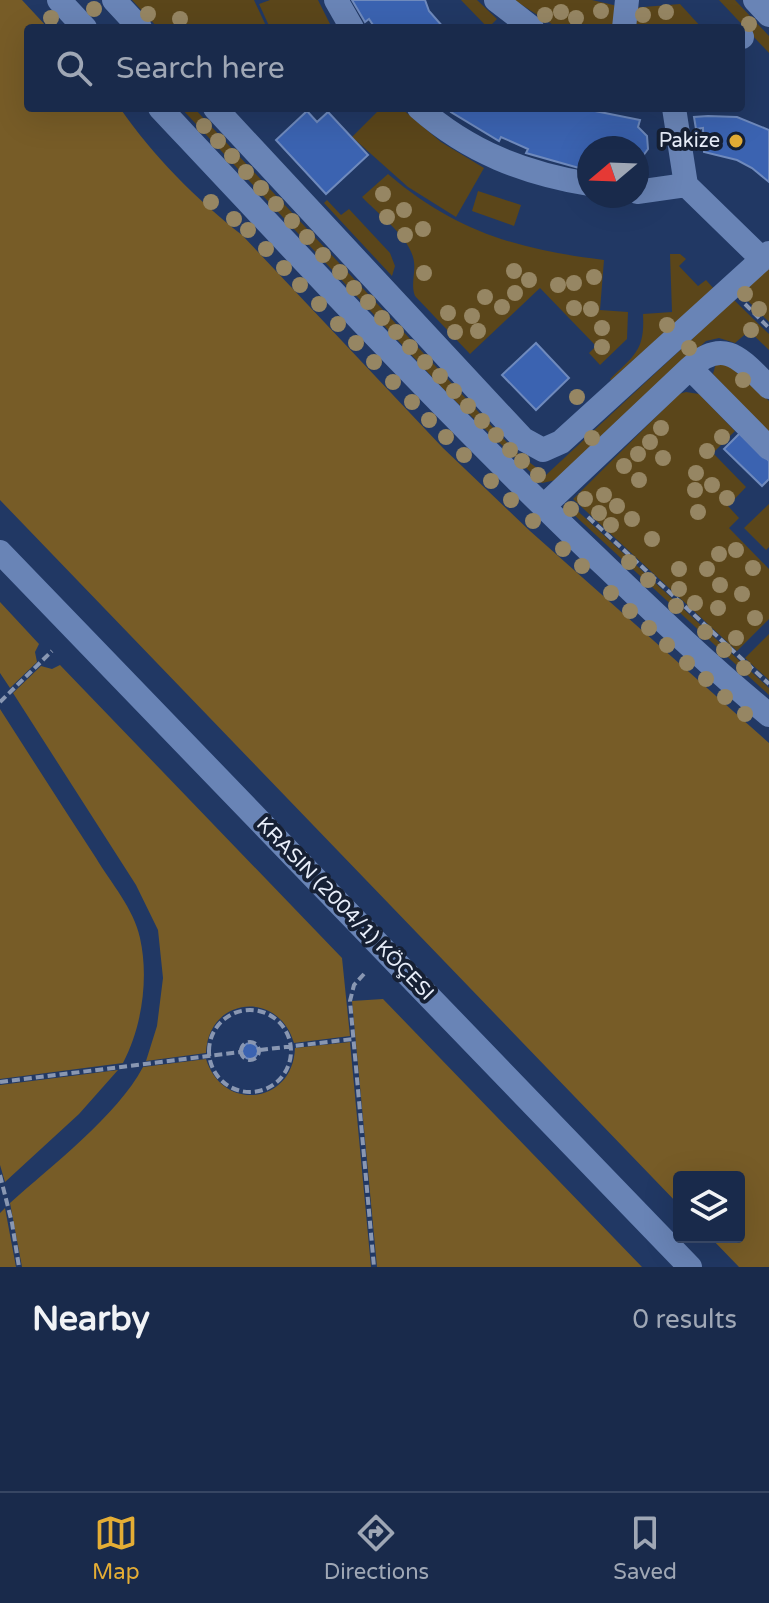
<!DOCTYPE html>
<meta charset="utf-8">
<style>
:root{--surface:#192a4b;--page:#223252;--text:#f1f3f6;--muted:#9fa7b5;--line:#374663;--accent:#e4ad35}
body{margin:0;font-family:"Varela Round",sans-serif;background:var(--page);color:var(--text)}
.controls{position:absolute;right:24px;bottom:24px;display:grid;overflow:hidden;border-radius:8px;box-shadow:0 8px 32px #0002}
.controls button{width:72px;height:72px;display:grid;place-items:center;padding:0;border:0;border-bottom:2px solid var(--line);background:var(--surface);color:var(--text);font:40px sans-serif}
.compass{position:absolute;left:577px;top:136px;width:72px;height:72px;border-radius:50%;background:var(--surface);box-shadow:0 8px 32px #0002;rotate:251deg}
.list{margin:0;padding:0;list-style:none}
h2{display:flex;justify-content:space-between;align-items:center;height:104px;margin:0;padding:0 32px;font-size:34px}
h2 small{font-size:26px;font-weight:400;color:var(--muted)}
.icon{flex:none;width:44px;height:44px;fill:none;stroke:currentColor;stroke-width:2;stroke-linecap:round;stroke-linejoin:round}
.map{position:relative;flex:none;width:769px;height:1267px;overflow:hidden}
.search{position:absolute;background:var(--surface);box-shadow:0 8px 32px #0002;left:24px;right:24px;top:24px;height:88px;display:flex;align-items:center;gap:20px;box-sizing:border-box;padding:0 28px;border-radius:8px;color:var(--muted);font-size:30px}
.sheet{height:224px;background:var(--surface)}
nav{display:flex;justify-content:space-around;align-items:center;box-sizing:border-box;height:112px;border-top:2px solid var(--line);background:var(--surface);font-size:22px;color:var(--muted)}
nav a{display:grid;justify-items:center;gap:4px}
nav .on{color:var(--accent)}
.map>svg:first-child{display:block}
.green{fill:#5b461a}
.forest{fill:#775c27}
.building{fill:#3b63b1;stroke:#6f8abd;stroke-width:2}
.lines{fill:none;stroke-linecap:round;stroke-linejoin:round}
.path{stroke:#8997b2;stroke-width:4;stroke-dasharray:8 4;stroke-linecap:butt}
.minor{stroke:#6984b6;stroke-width:24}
.tree{fill:#968663}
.poi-dot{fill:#e4ad35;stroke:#162034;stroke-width:3}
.labels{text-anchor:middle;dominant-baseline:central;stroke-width:8;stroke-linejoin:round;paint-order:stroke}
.poi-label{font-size:20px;fill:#e8eefa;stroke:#162034;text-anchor:end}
.street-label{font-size:20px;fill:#e8eefa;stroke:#162034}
</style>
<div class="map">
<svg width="769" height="1267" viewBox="0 0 769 1267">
<rect width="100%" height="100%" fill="#213864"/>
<!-- green -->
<path class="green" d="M132,0H254L267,28H158Z
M270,0H318L332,28H270L259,4Z
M461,0H477L497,19L488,28Z
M514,0H592L622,7L620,28H558Z
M719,0H735L769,36V53Z
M680,4L702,28H629L631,8Z
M181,108H194L516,452L546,475L734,300L769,334V350L749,331L735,343L719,338L706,341L556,480L542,483L448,394Z
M381,108H401L441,142L484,168L456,217L408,187L352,137Z
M388,174C456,232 517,249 604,260L600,310L628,312L627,339L600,365L589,353L596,346L540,288L470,354L415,296C410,283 417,271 413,257C407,235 378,214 362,197Z
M478,191L521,205L514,226L472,211Z
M327,200L341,215L349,209L390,253L395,266L392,276L324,203Z
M670,254H680L686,259L679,266L698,286L706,280L715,290L615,384L610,379C635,355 645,350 643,314L672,312Z
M769,267V322L741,294Z
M716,363H732L769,401V433L713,374Z
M686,392L699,394L735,431L713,453L746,487L728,506L739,518L729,528L769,569V619L737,651L573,499L679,394Z
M569,503L769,688V695L571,512Z
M769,504V547L766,550L744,528Z
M769,634V680L745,658Z"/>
<!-- forest -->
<path class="forest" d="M0,0H22L48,28H28V108H120C153,156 196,199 242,235L443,448L530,531L769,743V1267H739L710,1237H739V1177H679V1205L0,500Z
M0,602L39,644L35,652L37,662L10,688L0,673Z
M60,665L342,958L350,1036L294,1043C278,989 208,997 206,1053L146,1061L157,1026L163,978L158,930L136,885L13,693L41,666L52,669Z
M0,709C32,759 64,809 96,858C111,883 134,909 140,938C149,978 142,1027 123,1063L0,1079Z
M383,999L642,1267H377L352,1001Z
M350,1042L371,1267H22L10,1203C51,1166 117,1116 143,1067L206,1059C223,1113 293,1104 295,1048Z
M118,1070L79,1114L5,1182L0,1165V1085Z
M5,1208L16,1267H0V1213Z"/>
<!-- building -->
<path class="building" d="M352,0H425L429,11L444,28H375L369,19L365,22Z
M453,108H580L640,120L638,127L647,136L648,149L637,164V148H589V170L579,168L526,153L528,149L501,137L499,141L451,112Z
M307,111L317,122L328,112L368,155L326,194L276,140Z
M708,116L737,117L769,130V182L752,168L737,160L704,152L703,128L696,129L694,117Z
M536,343L569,378L536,410L502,375Z
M741,432L769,461V479L762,486L724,449Z
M242 1051a8 8 0 1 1 16 0a8 8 0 1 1-16 0Z"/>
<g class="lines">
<!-- path -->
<path class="path" d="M745,304L769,328
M588,517L769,684
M0,702L52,651
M364,974L354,985L350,1001L374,1267
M209 1051a41 41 0 1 1 82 0a41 41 0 1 1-82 0Z
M241 1051a9 9 0 1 1 18 0a9 9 0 1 1-18 0Z
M260,1050L353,1039
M0,1082L241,1052
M0,1175L12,1223L19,1267"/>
<!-- minor -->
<path class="minor" d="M59,0L85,28
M114,0L140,28
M336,0L352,28
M496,0L532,28
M755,0L769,15
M624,28L627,0
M741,37H742
M160,108C297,254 433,400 577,539C640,599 702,660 769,715
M215,108L523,439L543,450L561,442L769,253
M419,108C469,152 524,173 589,184
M674,108L686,185
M637,192L686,185L762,259
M690,368L769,448
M544,506L690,368C725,336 742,361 769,387
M0,552L690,1267"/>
</g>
<!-- trees -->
<g class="tree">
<circle cx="94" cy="9" r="8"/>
<circle cx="601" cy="11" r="8"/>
<circle cx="561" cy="12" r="8"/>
<circle cx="666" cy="12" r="8"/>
<circle cx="148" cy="14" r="8"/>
<circle cx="545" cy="15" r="8"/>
<circle cx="643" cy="15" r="8"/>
<circle cx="51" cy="18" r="8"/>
<circle cx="576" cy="18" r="8"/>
<circle cx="180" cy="19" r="8"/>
<circle cx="749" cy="24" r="8"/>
<circle cx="204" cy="126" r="8"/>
<circle cx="218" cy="141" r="8"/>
<circle cx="232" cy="156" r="8"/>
<circle cx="246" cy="172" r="8"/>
<circle cx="261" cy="188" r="8"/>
<circle cx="383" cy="194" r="8"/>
<circle cx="211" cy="202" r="8"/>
<circle cx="276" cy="204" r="8"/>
<circle cx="404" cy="210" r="8"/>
<circle cx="387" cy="217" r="8"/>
<circle cx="234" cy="219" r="8"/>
<circle cx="292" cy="221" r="8"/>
<circle cx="423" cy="229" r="8"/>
<circle cx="248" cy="230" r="8"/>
<circle cx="405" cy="235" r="8"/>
<circle cx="307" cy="237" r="8"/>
<circle cx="266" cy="249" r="8"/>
<circle cx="323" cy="255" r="8"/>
<circle cx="284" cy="268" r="8"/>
<circle cx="514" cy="271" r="8"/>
<circle cx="340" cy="272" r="8"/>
<circle cx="424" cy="273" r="8"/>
<circle cx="594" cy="277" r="8"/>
<circle cx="529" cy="280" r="8"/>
<circle cx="574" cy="283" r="8"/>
<circle cx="300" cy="285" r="8"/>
<circle cx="558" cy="285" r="8"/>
<circle cx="354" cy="288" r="8"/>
<circle cx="515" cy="293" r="8"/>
<circle cx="745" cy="294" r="8"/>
<circle cx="485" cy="297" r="8"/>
<circle cx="368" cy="302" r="8"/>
<circle cx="319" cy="304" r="8"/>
<circle cx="502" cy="307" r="8"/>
<circle cx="574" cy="308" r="8"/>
<circle cx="591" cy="309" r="8"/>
<circle cx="759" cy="309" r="8"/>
<circle cx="448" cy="313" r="8"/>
<circle cx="472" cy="316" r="8"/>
<circle cx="382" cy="318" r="8"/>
<circle cx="338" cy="324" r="8"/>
<circle cx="667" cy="325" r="8"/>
<circle cx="602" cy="328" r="8"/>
<circle cx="751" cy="330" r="8"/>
<circle cx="478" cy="331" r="8"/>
<circle cx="396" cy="332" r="8"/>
<circle cx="455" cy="332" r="8"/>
<circle cx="356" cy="343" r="8"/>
<circle cx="410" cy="347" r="8"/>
<circle cx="602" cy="347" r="8"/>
<circle cx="689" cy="348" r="8"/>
<circle cx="374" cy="362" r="8"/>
<circle cx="425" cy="362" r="8"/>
<circle cx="440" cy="376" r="8"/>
<circle cx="743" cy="380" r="8"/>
<circle cx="393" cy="382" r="8"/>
<circle cx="454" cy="391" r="8"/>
<circle cx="577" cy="397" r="8"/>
<circle cx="412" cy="402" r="8"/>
<circle cx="468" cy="406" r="8"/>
<circle cx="429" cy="420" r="8"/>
<circle cx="482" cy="421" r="8"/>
<circle cx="661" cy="428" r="8"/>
<circle cx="496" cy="435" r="8"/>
<circle cx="446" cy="437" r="8"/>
<circle cx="722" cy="437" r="8"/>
<circle cx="592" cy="438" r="8"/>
<circle cx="650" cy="442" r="8"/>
<circle cx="510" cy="450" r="8"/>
<circle cx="707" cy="451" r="8"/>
<circle cx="638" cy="454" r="8"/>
<circle cx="464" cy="455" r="8"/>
<circle cx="663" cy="458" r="8"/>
<circle cx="522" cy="461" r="8"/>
<circle cx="624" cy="466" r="8"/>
<circle cx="696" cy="473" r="8"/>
<circle cx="538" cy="475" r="8"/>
<circle cx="639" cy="480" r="8"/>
<circle cx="491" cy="481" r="8"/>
<circle cx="712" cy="485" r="8"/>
<circle cx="695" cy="490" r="8"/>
<circle cx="604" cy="495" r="8"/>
<circle cx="727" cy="498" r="8"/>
<circle cx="585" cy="499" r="8"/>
<circle cx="511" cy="500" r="8"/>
<circle cx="617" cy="506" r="8"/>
<circle cx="571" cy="509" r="8"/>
<circle cx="698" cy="512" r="8"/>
<circle cx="599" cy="513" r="8"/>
<circle cx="632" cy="519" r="8"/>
<circle cx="533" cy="521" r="8"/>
<circle cx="611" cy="525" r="8"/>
<circle cx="652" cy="539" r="8"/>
<circle cx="563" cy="549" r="8"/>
<circle cx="736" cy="550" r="8"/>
<circle cx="719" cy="554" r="8"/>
<circle cx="629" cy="562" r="8"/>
<circle cx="582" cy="566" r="8"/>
<circle cx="753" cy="568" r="8"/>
<circle cx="679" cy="569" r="8"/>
<circle cx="707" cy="569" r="8"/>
<circle cx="648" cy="580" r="8"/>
<circle cx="720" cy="585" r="8"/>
<circle cx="679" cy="589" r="8"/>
<circle cx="611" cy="593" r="8"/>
<circle cx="742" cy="594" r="8"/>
<circle cx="695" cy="603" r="8"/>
<circle cx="676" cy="606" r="8"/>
<circle cx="718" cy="608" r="8"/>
<circle cx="630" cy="611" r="8"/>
<circle cx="755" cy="618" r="8"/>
<circle cx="649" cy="628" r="8"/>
<circle cx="705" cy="632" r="8"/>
<circle cx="736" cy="638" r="8"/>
<circle cx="667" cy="645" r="8"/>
<circle cx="724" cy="650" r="8"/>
<circle cx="687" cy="663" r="8"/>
<circle cx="744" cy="668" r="8"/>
<circle cx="706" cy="679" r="8"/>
<circle cx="725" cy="697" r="8"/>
<circle cx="745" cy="714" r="8"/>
</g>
<!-- markers -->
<circle class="poi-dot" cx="736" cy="141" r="8"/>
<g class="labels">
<!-- poi labels -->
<g class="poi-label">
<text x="720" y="141">Pakize</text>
</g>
<!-- street labels -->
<g class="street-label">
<text transform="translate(345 909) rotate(46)">KRASIN (2004/1) KÖÇESI</text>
</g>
</g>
</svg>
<div class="controls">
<button><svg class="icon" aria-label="layers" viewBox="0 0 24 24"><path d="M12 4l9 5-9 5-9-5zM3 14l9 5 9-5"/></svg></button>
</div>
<svg class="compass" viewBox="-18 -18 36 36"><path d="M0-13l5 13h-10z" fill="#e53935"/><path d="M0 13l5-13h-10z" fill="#9fa7b5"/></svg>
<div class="search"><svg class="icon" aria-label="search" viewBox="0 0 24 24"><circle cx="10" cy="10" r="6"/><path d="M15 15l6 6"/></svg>Search here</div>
</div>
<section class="sheet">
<h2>Nearby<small>0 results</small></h2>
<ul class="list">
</ul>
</section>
<nav>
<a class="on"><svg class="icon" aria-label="map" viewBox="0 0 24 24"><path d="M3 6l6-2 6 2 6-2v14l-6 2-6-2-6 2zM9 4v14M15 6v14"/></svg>Map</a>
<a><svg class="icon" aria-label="directions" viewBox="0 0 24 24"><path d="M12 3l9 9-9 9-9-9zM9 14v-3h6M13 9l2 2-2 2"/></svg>Directions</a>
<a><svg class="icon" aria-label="saved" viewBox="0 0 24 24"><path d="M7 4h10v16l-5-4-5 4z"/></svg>Saved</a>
</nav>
